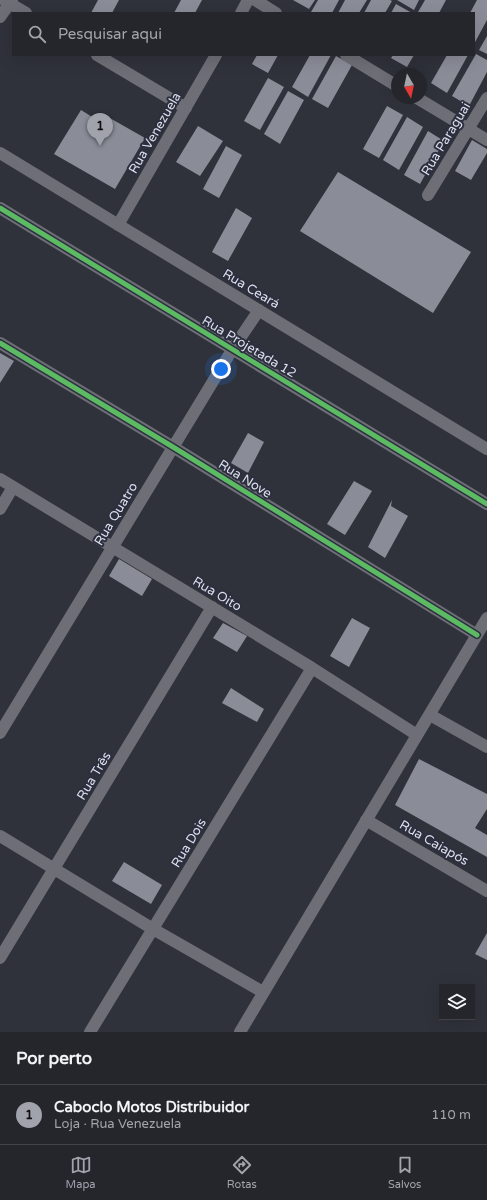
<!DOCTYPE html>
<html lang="pt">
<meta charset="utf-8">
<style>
:root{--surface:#24262c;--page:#303238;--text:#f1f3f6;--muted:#a3a5a9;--line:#414348;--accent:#a0a2ac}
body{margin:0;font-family:"Varela Round",sans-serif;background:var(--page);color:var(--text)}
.controls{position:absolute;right:12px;bottom:12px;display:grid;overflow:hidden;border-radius:0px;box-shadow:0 4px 16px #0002}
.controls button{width:36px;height:36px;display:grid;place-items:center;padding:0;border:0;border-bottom:1px solid var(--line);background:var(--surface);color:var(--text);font:20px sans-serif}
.compass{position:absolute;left:391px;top:68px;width:36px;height:36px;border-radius:50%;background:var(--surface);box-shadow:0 4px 16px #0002;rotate:171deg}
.you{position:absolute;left:221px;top:369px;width:14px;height:14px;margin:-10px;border:3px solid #fff;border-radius:50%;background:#1a73e8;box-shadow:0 0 0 6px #1a73e833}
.badge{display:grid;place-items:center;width:26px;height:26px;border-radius:50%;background:var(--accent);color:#111;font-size:13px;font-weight:700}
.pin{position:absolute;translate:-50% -33px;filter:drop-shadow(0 1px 2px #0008)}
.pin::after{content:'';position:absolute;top:21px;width:14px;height:12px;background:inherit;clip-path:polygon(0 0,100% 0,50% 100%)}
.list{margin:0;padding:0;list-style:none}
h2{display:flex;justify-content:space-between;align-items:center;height:52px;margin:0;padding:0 16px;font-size:17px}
h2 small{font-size:13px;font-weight:400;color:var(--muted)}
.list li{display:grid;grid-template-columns:26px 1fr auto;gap:12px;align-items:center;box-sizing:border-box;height:60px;padding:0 16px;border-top:1px solid var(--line)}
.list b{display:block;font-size:15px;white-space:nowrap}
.list p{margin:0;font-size:13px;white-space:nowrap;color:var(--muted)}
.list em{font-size:13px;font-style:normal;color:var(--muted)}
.icon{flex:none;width:22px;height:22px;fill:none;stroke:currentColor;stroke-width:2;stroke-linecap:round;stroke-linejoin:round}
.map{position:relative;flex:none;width:487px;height:1032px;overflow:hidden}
.search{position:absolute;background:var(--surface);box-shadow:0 4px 16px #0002;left:12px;right:12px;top:12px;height:44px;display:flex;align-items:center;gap:10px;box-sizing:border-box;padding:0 14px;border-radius:0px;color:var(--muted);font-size:15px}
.sheet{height:112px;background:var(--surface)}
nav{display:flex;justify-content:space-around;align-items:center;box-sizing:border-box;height:56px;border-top:1px solid var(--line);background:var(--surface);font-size:11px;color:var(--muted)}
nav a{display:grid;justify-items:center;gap:2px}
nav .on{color:var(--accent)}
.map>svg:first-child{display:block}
.building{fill:#8a8c98}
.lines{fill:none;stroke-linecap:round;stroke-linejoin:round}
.minor{stroke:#6e6f76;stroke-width:12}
.cycleway-casing{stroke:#2c2f3f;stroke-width:8}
.cycleway{stroke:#5cba63;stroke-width:5}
.labels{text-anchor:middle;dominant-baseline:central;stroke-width:4;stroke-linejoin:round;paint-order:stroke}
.street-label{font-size:13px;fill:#dcdee9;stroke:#2c2f3f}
</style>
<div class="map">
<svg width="487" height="1032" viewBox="0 0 487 1032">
<rect width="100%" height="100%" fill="#30323b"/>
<!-- building -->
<path class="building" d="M98,0H119L112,13H91Z
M181,0H202L195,13H174Z
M293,0H315L309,9Z
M318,0H339L332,13H313L311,12Z
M345,0H367L359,13H338Z
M371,0H390L392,1L385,13H364Z
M397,0H419L414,10Z
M425,0H446L439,13H419L418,12Z
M477,0H487V20L474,44V13H470Z
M396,4L412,13H391Z
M487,36V54L479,50Z
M476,54L487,60V72L469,106L452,96Z
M257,55H278L268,73L252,64Z
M310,55H331L308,97L292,87Z
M393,55H414L407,67L391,58Z
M447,55H468L447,93L431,83Z
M336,56L352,65L328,108L312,99Z
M268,78L284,87L260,130L244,121Z
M288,91L304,100L280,144L264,134Z
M387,106L403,115L379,158L363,149Z
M81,110L97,120L101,113L145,138L115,189L54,154Z
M407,117L423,127L399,170L383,160Z
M198,126L223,141L200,176L176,162Z
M428,131L444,141L420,184L404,175Z
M472,140L487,149V153L471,180L455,171Z
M226,146L242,155L219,198L203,189Z
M338,172L471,252L433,313L300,231Z
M236,208L252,218L228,261L212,252Z
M0,353L14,361L0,383Z
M248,433L264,442L248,473L231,463Z
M354,481L372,491L345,535L327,524Z
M392,500L391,506L408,516L385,558L368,547Z
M119,559L152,579L142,596L109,576Z
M352,618L370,628L349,667L330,656Z
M223,623L247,636L237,652L213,638Z
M231,688L264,709L257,722L222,703Z
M419,759L487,794V809L475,828L487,835V857L395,805Z
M124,862L162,885L151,904L112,881Z
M487,933V960L475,954Z"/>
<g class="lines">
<!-- minor -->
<path class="minor" d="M4,0L26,13
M255,0L276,13
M241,13L248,0
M0,17L12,0
M97,55L186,108
M346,55L397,86
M417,98L487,140
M0,153L487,449
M428,195L487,98
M0,208L487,504
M118,225L216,55
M0,343L173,447L477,635
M0,479L312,668L417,735
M0,509L13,487
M430,715L487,747
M0,733L232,350L259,310
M366,820L487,891
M0,836L153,929L263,992
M0,958L212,607
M90,1032L312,668
M240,1032L487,618"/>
<!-- cycleway casing -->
<g class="cycleway-casing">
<path id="cycleway" d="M0,208L487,504
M0,343L173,447L477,635"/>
</g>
<!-- cycleway -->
<use href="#cycleway" class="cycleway"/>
</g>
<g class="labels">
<!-- street labels -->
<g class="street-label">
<text transform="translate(155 133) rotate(-60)">Rua Venezuela</text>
<text transform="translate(446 139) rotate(-59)">Rua Paraguai</text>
<text transform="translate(251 289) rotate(31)">Rua Ceará</text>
<text transform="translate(249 347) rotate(31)">Rua Projetada 12</text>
<text transform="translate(245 479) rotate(32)">Rua Nove</text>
<text transform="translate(116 514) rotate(-59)">Rua Quatro</text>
<text transform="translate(217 594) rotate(31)">Rua Oito</text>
<text transform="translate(94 776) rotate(-59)">Rua Três</text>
<text transform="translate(189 843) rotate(-59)">Rua Dois</text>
<text transform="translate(434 843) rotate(30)">Rua Caiapós</text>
</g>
</g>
</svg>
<div class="controls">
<button><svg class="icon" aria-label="layers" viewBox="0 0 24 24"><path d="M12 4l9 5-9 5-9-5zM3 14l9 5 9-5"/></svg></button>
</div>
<svg class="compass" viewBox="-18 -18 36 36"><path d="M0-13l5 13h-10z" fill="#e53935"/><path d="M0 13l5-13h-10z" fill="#a3a5a9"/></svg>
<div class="you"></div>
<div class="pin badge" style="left:100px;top:146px">1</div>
<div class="search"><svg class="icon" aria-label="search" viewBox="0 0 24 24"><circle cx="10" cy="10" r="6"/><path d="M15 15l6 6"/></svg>Pesquisar aqui</div>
</div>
<section class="sheet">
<h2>Por perto<small></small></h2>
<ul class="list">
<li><span class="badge">1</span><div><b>Caboclo Motos Distribuidor</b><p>Loja · Rua Venezuela</p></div><em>110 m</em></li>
</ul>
</section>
<nav>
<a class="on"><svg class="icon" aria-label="map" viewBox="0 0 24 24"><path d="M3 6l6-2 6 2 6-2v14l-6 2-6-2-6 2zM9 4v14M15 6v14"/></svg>Mapa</a>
<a><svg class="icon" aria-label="directions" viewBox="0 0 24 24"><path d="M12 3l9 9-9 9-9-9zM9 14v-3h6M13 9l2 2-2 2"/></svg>Rotas</a>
<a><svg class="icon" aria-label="saved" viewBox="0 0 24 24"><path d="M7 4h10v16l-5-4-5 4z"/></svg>Salvos</a>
</nav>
